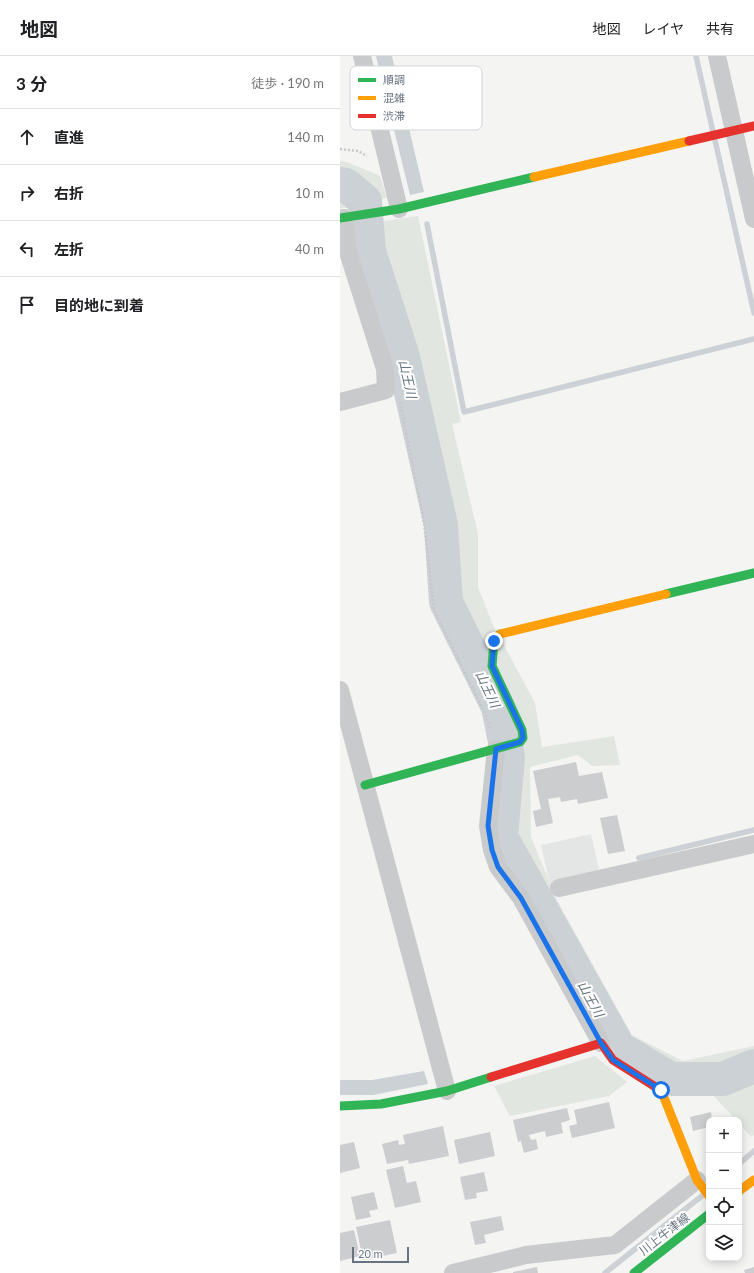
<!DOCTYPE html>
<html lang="ja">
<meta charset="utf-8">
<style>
:root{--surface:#fff;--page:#f2f2f2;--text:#202124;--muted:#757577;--line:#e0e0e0}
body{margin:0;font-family:Lato,"Noto Sans JP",sans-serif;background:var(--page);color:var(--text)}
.controls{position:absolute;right:12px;bottom:12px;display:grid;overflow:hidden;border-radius:8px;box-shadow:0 2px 10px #0003}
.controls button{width:36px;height:36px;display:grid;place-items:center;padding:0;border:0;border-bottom:1px solid var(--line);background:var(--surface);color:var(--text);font:20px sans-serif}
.scale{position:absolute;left:12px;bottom:10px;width:57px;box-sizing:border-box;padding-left:4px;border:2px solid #677381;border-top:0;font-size:11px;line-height:14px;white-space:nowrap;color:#677381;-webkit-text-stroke:3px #fff;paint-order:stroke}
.stop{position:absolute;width:12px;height:12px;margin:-9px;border:3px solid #1a73e8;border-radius:50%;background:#fff}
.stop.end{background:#1a73e8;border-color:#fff;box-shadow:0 1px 4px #0008}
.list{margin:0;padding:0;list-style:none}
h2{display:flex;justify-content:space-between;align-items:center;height:52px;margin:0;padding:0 16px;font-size:17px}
h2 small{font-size:13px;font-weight:400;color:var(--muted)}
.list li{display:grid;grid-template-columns:26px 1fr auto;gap:12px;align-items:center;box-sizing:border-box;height:56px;padding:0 16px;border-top:1px solid var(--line)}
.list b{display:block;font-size:15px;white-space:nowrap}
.list em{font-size:13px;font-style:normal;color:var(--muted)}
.icon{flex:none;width:22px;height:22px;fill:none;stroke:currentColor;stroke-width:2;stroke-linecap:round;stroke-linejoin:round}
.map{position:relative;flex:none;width:414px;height:1217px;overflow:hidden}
header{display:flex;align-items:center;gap:24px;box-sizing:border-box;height:56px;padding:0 20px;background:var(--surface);border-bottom:1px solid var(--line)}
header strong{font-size:19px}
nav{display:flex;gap:22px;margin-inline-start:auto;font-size:14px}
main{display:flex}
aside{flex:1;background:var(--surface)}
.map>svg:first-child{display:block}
.built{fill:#e4e6e6}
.green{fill:#e2e6e1}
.water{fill:#cbd1d5}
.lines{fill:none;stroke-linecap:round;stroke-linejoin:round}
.stream{stroke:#cbd1d5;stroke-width:5.5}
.river{stroke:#cbd1d5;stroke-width:34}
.building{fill:#cccdce}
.path{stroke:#c7c8c8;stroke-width:2.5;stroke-dasharray:2 2;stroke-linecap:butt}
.street{stroke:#c9cacb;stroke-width:18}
.fast{stroke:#30b455;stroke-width:9}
.slow{stroke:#ff9f0a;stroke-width:9}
.jam{stroke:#e5322d;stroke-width:9}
.route{stroke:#1a73e8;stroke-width:5}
.labels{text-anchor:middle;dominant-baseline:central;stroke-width:4;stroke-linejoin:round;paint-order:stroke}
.street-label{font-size:12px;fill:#677381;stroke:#fff}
.water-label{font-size:13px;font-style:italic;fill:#63747e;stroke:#fff}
.key{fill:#fff;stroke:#d1d5d9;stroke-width:1}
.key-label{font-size:11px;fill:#677381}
</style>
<header>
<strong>地図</strong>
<nav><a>地図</a><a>レイヤ</a><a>共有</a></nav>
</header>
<main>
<aside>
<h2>3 分<small>徒歩 · 190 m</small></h2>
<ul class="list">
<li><svg class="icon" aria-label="ahead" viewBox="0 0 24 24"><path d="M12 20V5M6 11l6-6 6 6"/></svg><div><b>直進</b></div><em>140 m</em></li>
<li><svg class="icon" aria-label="right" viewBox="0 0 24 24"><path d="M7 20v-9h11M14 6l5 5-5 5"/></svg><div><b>右折</b></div><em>10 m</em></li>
<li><svg class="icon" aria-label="left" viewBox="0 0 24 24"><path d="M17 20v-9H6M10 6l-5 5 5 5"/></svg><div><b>左折</b></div><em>40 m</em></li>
<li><svg class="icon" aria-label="arrive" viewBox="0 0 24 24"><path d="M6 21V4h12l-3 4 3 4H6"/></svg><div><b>目的地に到着</b></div></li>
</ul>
</aside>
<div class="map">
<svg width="414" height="1217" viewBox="0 0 414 1217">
<rect width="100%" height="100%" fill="#f4f4f3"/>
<!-- built -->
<path class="built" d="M251,778L260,818L210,829L201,789Z"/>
<!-- green -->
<path class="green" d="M0,105L7,106L40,120L47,142L36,144L8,120L0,118Z
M0,136L15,151L0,152Z
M78,160L121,366L112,368L138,478V531L153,569L195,647L202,691L274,680L280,709L252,710L238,699L190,711L191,781L217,844L292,979L343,1005L414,990V1003L404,1007L339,1017L285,987L167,781L175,709L174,673L112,540L108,469L70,293L37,194V166Z
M255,1000L287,1026L269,1040L170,1060L154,1030Z
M414,1021V1079L411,1081L399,1067V1064H396L368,1034Z"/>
<!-- water -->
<path class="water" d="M36,0H52L84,136L70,139Z
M84,1015L88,1028L33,1039H0V1024H32Z"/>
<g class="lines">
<!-- stream -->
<path class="stream" d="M356,0L373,76
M375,84L414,257
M87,168L124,356L414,283
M299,802L414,774
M399,1108L414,1095
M265,1217L363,1139"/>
<!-- river -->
<path class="river" d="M0,128L6,129L25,145L29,195L63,301L101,469L106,546L158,651L168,701L161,781L279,992L331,1023H383L414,1010"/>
</g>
<!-- building -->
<path class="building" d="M236,706L239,720L262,716L268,742L238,748L237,743L221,746L220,741L208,743L213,767L196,771L193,755L201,753L193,715Z
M277,759L285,795L268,798L260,762Z
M269,1046L275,1072L232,1082L229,1070L237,1068L234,1054Z
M227,1052L230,1064L221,1067L223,1077L206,1081L205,1075L189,1079L191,1084L196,1083L198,1093L184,1097L181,1085L178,1086L173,1064Z
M371,1056L372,1064H369V1071L353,1075L350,1061Z
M103,1070L109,1100L69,1108L68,1104L47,1108L42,1088L58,1084L59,1089L65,1088L63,1079Z
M150,1076L155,1100L119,1108L114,1084Z
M14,1086L20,1112L0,1117V1089Z
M63,1110L67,1127L76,1125L81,1146L55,1152L46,1114Z
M144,1116L148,1135L136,1137L137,1142L125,1144L120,1121Z
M34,1136L38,1153L29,1155L31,1161L16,1164L11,1141Z
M161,1160L164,1174L144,1179L146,1187L135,1189L130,1166Z
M50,1164L57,1197L23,1204L16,1171Z
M14,1174L20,1200L0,1205V1177Z
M197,1211L198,1217H173V1216Z
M414,1211V1217H405L404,1214Z"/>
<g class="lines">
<!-- path -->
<path class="path" d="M0,93L18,95L27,100
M60,346L84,467L94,554L145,657L150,673"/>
<!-- street -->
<path class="street" d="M22,0L59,153
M377,0L414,163
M0,346L46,334L45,313L8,196L4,162
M0,634L107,1035
M156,693L148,770L152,794L158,811L181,842L261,987
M219,832L414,788
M113,1217L186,1199L275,1189L357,1124"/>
<!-- fast -->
<path class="fast" d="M0,162L59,153L194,121
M326,538L414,517
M25,729L180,686L183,682L182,674L152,610L154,585L160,578
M0,1050L41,1048L107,1035L151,1021
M294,1217L369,1158"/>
<!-- slow -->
<path class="slow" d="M194,121L349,85
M160,578L326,538
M314,1030L321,1034L357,1124L369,1140
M399,1135L414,1124"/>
<!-- jam -->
<path class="jam" d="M349,85L414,70
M151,1021L261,987L273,1004L314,1030"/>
</g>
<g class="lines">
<!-- route -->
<path class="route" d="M154,585L152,610L182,674L183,682L180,686L156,693L148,770L152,794L158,811L181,842L261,987L273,1004L321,1034"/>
</g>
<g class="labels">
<!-- street labels -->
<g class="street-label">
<text transform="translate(324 1178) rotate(-38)">川上牛津線</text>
</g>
<!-- water labels -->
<g class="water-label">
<text transform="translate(68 323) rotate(77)">山王川</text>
<text transform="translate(148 633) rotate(65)">山王川</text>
<text transform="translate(251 943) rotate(61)">山王川</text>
</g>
</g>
<!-- legend -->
<rect x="10" y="10" width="132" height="64" rx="6" class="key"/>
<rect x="18" y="22" width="18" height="4" fill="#30b455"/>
<rect x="18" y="40" width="18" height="4" fill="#ff9f0a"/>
<rect x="18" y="58" width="18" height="4" fill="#e5322d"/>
<g class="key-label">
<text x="43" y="28">順調</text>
<text x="43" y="46">混雑</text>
<text x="43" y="64">渋滞</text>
</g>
</svg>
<div class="controls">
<button>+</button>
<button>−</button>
<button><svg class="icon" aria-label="locate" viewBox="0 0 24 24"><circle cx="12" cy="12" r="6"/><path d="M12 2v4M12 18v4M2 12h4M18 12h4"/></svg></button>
<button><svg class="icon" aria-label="layers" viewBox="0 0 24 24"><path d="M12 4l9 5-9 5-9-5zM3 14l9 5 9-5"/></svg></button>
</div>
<div class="scale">20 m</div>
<div class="stop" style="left:321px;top:1034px"></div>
<div class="stop end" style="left:154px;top:585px"></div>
</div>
</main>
